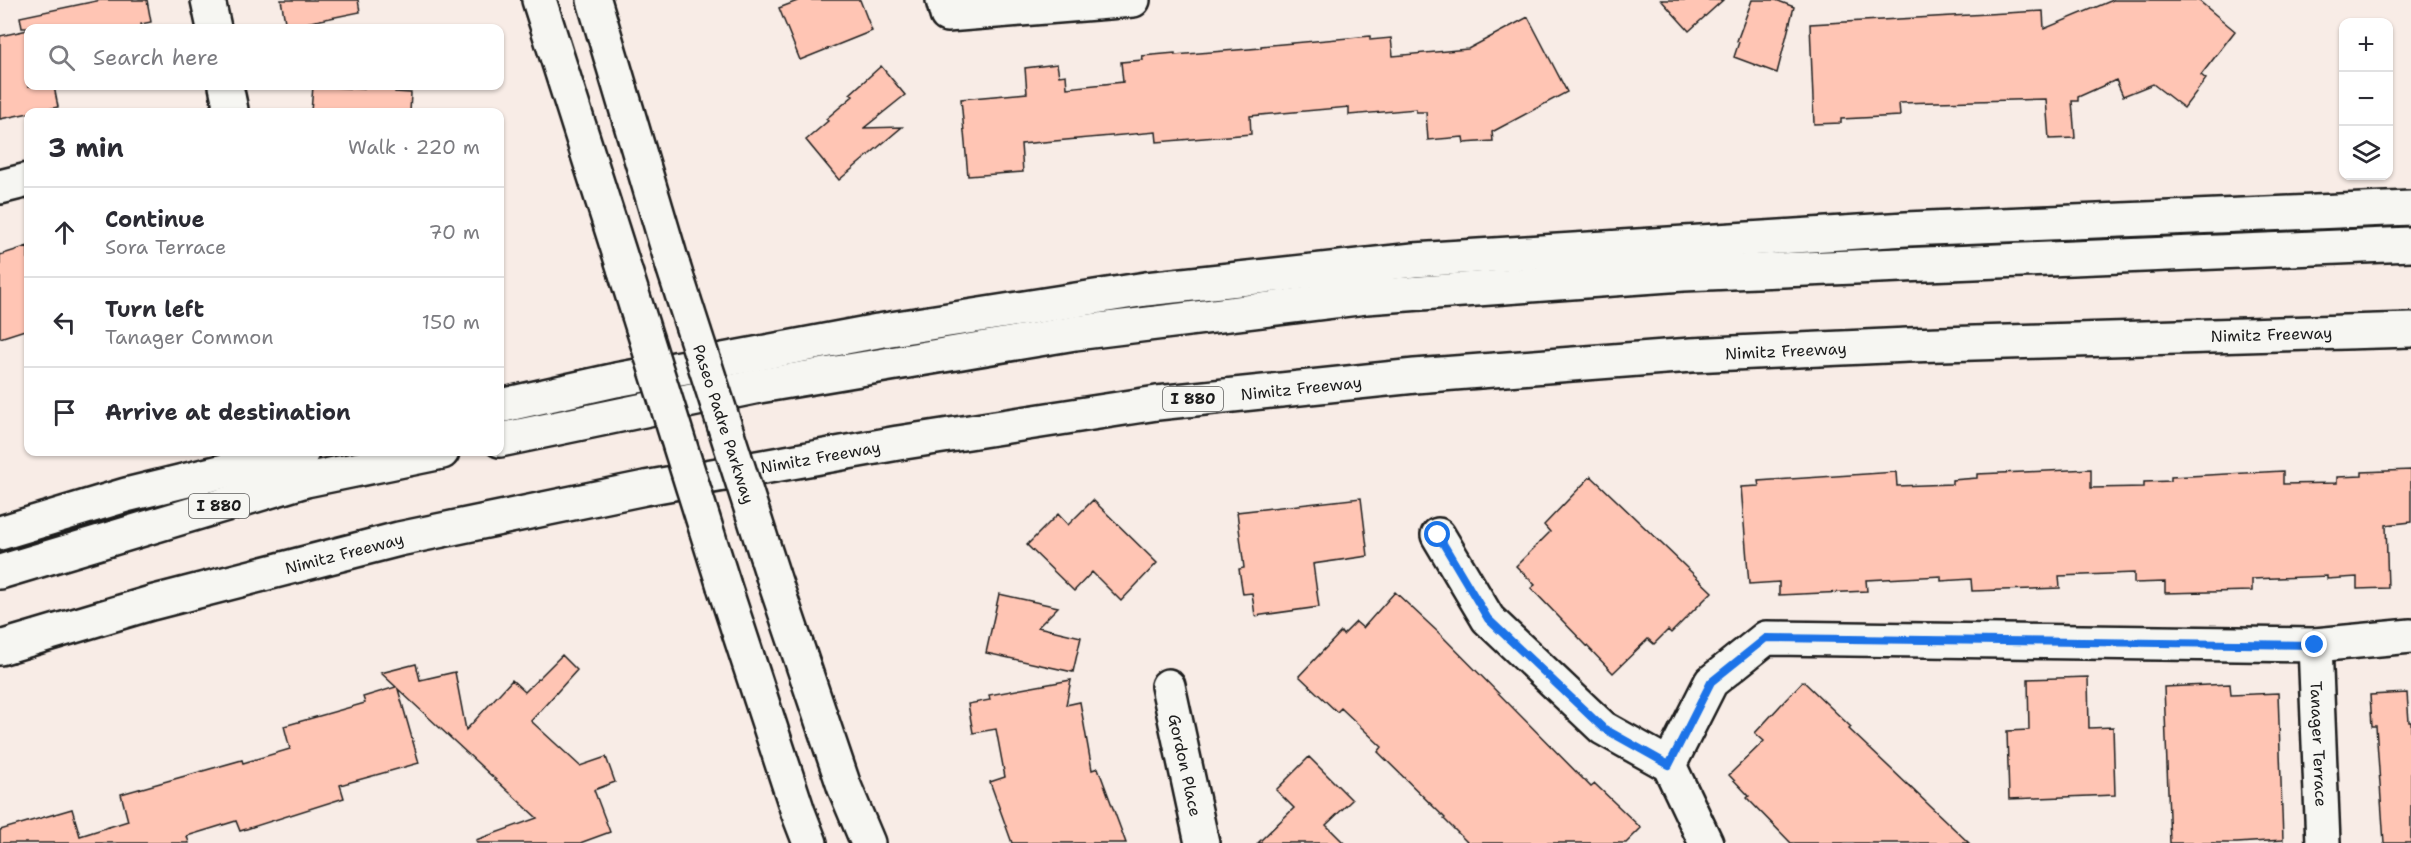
<!DOCTYPE html>
<meta charset="utf-8">
<style>
:root{--surface:#fff;--page:#f7f7f7;--text:#2b2b33;--muted:#7c7c81;--line:#e1e1e2}
body{margin:0;font-family:"Shantell Sans",sans-serif;background:var(--page);color:var(--text)}
.controls{position:absolute;right:18px;top:18px;display:grid;overflow:hidden;border-radius:12px;box-shadow:0 2px 4px #0004}
.controls button{width:54px;height:54px;display:grid;place-items:center;padding:0;border:0;border-bottom:2px solid var(--line);background:var(--surface);color:var(--text);font:30px sans-serif}
.stop{position:absolute;width:18px;height:18px;margin:-14px;border:4px solid #1a73e8;border-radius:50%;background:#fff}
.stop.end{background:#1a73e8;border-color:#fff;box-shadow:0 2px 6px #0008}
.list{margin:0;padding:0;list-style:none}
h2{display:flex;justify-content:space-between;align-items:center;height:78px;margin:0;padding:0 24px;font-size:26px}
h2 small{font-size:20px;font-weight:400;color:var(--muted)}
.list li{display:grid;grid-template-columns:39px 1fr auto;gap:18px;align-items:center;box-sizing:border-box;height:90px;padding:0 24px;border-top:2px solid var(--line)}
.list b{display:block;font-size:22px;white-space:nowrap}
.list p{margin:0;font-size:20px;white-space:nowrap;color:var(--muted)}
.list em{font-size:20px;font-style:normal;color:var(--muted)}
.icon{flex:none;width:33px;height:33px;fill:none;stroke:currentColor;stroke-width:2;stroke-linecap:round;stroke-linejoin:round}
.map{position:relative;flex:none;width:2411px;height:843px;overflow:hidden}
.search{position:absolute;background:var(--surface);box-shadow:0 2px 4px #0004;left:24px;top:24px;width:480px;height:66px;display:flex;align-items:center;gap:15px;box-sizing:border-box;padding:0 21px;border-radius:12px;color:var(--muted);font-size:22px}
.panel{position:absolute;background:var(--surface);box-shadow:0 2px 4px #0004;left:24px;top:108px;width:480px;height:348px;border-radius:12px}
.map>svg:first-child{display:block}
.building{fill:#ffc5b4;stroke:#1c1c1c;stroke-width:1.5}
.lines{fill:none;stroke-linecap:round;stroke-linejoin:round}
.minor-casing{stroke:#1c1c1c;stroke-width:38}
.major-casing{stroke:#1c1c1c;stroke-width:38}
.highway-casing{stroke:#1c1c1c;stroke-width:38}
.minor{stroke:#f6f6f2;stroke-width:33}
.major{stroke:#f6f6f2;stroke-width:33}
.highway{stroke:#f6f6f2;stroke-width:33}
.major-bridge-casing{stroke:#1c1c1c;stroke-width:38;stroke-linecap:butt}
.major-bridge{stroke:#f6f6f2;stroke-width:33}
.route{stroke:#1a73e8;stroke-width:8}
.labels{text-anchor:middle;dominant-baseline:central;stroke-width:4.5;stroke-linejoin:round;paint-order:stroke}
.shield{fill:#f6f6f2;stroke:#5d5d5c;stroke-width:1.5}
.shield-label{font-size:15px;font-weight:bold;fill:#1c1c1c}
.street-label{font-size:16px;fill:#1c1c1c;stroke:#f6f6f2}
</style>
<div class="map">
<svg width="2411" height="843" viewBox="0 0 2411 843">
<rect width="100%" height="100%" fill="#f8ece6"/>
<filter id="ink" filterUnits="userSpaceOnUse"><feTurbulence type="fractalNoise" baseFrequency=".0167" numOctaves="2"/><feDisplacementMap in="SourceGraphic" scale="12" xChannelSelector="R" yChannelSelector="G"/><feConvolveMatrix kernelMatrix="1 2 1 2 8 2 1 2 1" color-interpolation-filters="sRGB"/></filter>
<g filter="url(#ink)">
<!-- building -->
<path class="building" d="M101,0H147L151,22L141,24L142,28H22L20,17Z
M281,0H358L360,12L286,27Z
M800,0H860L872,31L800,60L779,8Z
M1661,0H1723L1689,31Z
M1752,0H1776L1794,7L1777,73L1734,57L1739,42L1737,41Z
M2113,0H2198L2235,31L2201,75L2206,79L2184,108L2153,84L2123,96L2116,80L2078,97V101H2072L2075,138L2049,139L2046,99L1899,103L1900,116L1841,119V123L1814,124L1810,24L2043,11L2044,29Z
M1528,17L1567,92L1492,132L1493,141L1464,143L1463,137L1428,140L1426,112H1416V109L1349,115V107L1250,116L1251,134L1157,142L1156,132L1021,144L1023,172L968,176L961,99L1027,93L1025,68L1057,64L1059,76L1066,75L1067,88L1123,82L1121,62L1143,60L1142,56L1175,53V55L1261,48V46L1370,36V40L1391,38L1393,56L1468,49Z
M28,30V86H54L58,107L0,119V36Z
M881,66L905,95L864,128L902,127L839,180L806,140L828,121L826,119L853,96L850,94Z
M313,86L364,89V86L395,87V92L411,93L410,112H311Z
M28,246V329L0,338V255Z
M2091,469V488L2144,487V482L2171,481V477L2283,471V484L2337,483V477L2362,476V472L2411,470V522L2386,525L2388,588L2357,589V577L2327,579V576L2252,579V591L2165,593V582L2134,583V573L2059,576L2060,588L2002,590L1972,591L1971,579L1941,581V576L1866,580L1867,591L1779,595V582L1749,584L1741,487L1759,486L1758,481L1896,472L1897,486L1952,484V480L1977,478V474Z
M1591,476L1712,592L1671,633L1668,630L1654,644L1648,639L1613,673L1531,588L1535,585L1516,566L1550,532L1544,525Z
M1361,498L1368,556L1313,564L1319,607L1255,616L1252,593L1243,594L1239,569L1244,568L1237,512Z
M1093,500L1157,563L1121,601L1092,572L1074,591L1027,545L1058,514L1068,525Z
M1395,592L1439,633L1591,787L1595,784L1641,828L1626,843H1468L1444,819L1445,818L1378,752L1382,747L1341,708L1337,712L1299,676L1341,632L1343,635L1356,622L1363,628Z
M999,594L1058,607L1038,627L1081,637L1073,672L986,653Z
M562,655L577,670L531,721L580,766L606,757L615,782L594,790L610,832L580,843H477L476,840L537,818L398,689L419,763L340,785L344,798L240,831L236,821L187,836L189,843H0V830L72,809L80,836L128,821L121,794L242,760L243,763L290,749L284,726L365,703L363,697L396,687L381,673L416,664L420,680L455,672L466,730L512,680L525,692Z
M2088,677L2089,728L2113,727L2115,795L2009,799L2007,731L2029,730L2028,679Z
M1071,680L1066,705L1080,702L1092,770L1098,768L1126,843H1012L990,782L1005,777L996,729L973,733L968,704L990,700L989,695Z
M1803,681L1851,727L1849,729L1969,843H1791L1747,798L1749,796L1729,775L1764,741L1755,733Z
M2230,684L2231,695L2278,693L2283,840L2237,843H2170L2164,687Z
M2407,693L2409,722H2411V843H2384L2376,726H2372L2370,695Z
M1309,757L1352,800L1326,825L1344,843H1258L1294,808L1276,790Z"/>
<g class="lines">
<!-- minor casing -->
<g class="minor-casing">
<g id="minor">
<path d="M208,0L214,28"/>
<path d="M943,0L947,15L1133,0"/>
<path d="M226,86L231,110L227,112"/>
<path d="M0,187L28,180"/>
<path d="M1438,535L1488,619L1603,728L1669,765"/>
<path id="s1" d="M2315,645L2323,843"/>
<path id="s2" d="M1168,686L1202,843"/>
<path d="M1669,765L1711,682L1766,638L2315,645L2411,636"/>
<path d="M1669,765L1706,843"/>
</g>
</g>
<!-- major casing -->
<g class="major-casing">
<path id="major" d="M539,0L625,271
M594,0L673,266
M773,576L844,786L868,843
M724,586L798,812L810,843"/>
</g>
<!-- highway casing -->
<g class="highway-casing">
<g id="highway">
<path d="M500,406L616,380L878,331L1146,289L1414,260L1906,229L2411,208"/>
<path d="M500,440L759,386L1075,333L1366,297L1683,274L2411,244"/>
<path d="M0,533L126,495L302,452"/>
<path d="M0,572L306,480L442,452"/>
<path id="s3" d="M0,648L151,603L399,539L645,488L898,443L1157,403L1415,376L1691,355L1908,345L2411,330"/>
</g>
</g>
<!-- minor -->
<use href="#minor" class="minor"/>
<!-- major -->
<use href="#major" class="major"/>
<!-- highway -->
<use href="#highway" class="highway"/>
<!-- major-bridge casing -->
<g class="major-bridge-casing">
<g id="major-bridge">
<path id="s4" d="M673,266L773,576"/>
<path d="M625,271L724,586"/>
</g>
</g>
<!-- major-bridge -->
<use href="#major-bridge" class="major-bridge"/>
</g>
</g>
<g class="lines" filter="url(#ink)">
<!-- route -->
<path class="route" d="M1438,535L1488,619L1603,728L1669,765L1711,682L1766,638L2315,645"/>
</g>
<g class="labels">
<!-- shield labels -->
<g class="shield">
<rect x="1163" y="387" width="60" height="24" rx="4.5"/>
<rect x="189" y="494" width="60" height="24" rx="4.5"/>
</g>
<g class="shield-label">
<text x="1193" y="399">I 880</text>
<text x="219" y="506">I 880</text>
</g>
<!-- street labels -->
<g class="street-label">
<text stroke="none"><textPath href="#s3" startOffset="2301">Nimitz Freeway</textPath></text>
<text stroke="none"><textPath href="#s3" startOffset="1815">Nimitz Freeway</textPath></text>
<text stroke="none"><textPath href="#s3" startOffset="1329">Nimitz Freeway</textPath></text>
<text stroke="none"><textPath href="#s4" startOffset="166">Paseo Padre Parkway</textPath></text>
<text stroke="none"><textPath href="#s3" startOffset="843">Nimitz Freeway</textPath></text>
<text stroke="none"><textPath href="#s3" startOffset="357">Nimitz Freeway</textPath></text>
<text stroke="none"><textPath href="#s1" startOffset="99">Tanager Terrace</textPath></text>
<text stroke="none"><textPath href="#s2" startOffset="81">Gordon Place</textPath></text>
</g>
</g>
</svg>
<div class="controls">
<button>+</button>
<button>−</button>
<button><svg class="icon" aria-label="layers" viewBox="0 0 24 24"><path d="M12 4l9 5-9 5-9-5zM3 14l9 5 9-5"/></svg></button>
</div>
<div class="stop" style="left:1438px;top:535px"></div>
<div class="stop end" style="left:2315px;top:645px"></div>
<div class="search"><svg class="icon" aria-label="search" viewBox="0 0 24 24"><circle cx="10" cy="10" r="6"/><path d="M15 15l6 6"/></svg>Search here</div>
<section class="panel">
<h2>3 min<small>Walk · 220 m</small></h2>
<ul class="list">
<li><svg class="icon" aria-label="ahead" viewBox="0 0 24 24"><path d="M12 20V5M6 11l6-6 6 6"/></svg><div><b>Continue</b><p>Sora Terrace</p></div><em>70 m</em></li>
<li><svg class="icon" aria-label="left" viewBox="0 0 24 24"><path d="M17 20v-9H6M10 6l-5 5 5 5"/></svg><div><b>Turn left</b><p>Tanager Common</p></div><em>150 m</em></li>
<li><svg class="icon" aria-label="arrive" viewBox="0 0 24 24"><path d="M6 21V4h12l-3 4 3 4H6"/></svg><div><b>Arrive at destination</b></div></li>
</ul>
</section>
</div>
